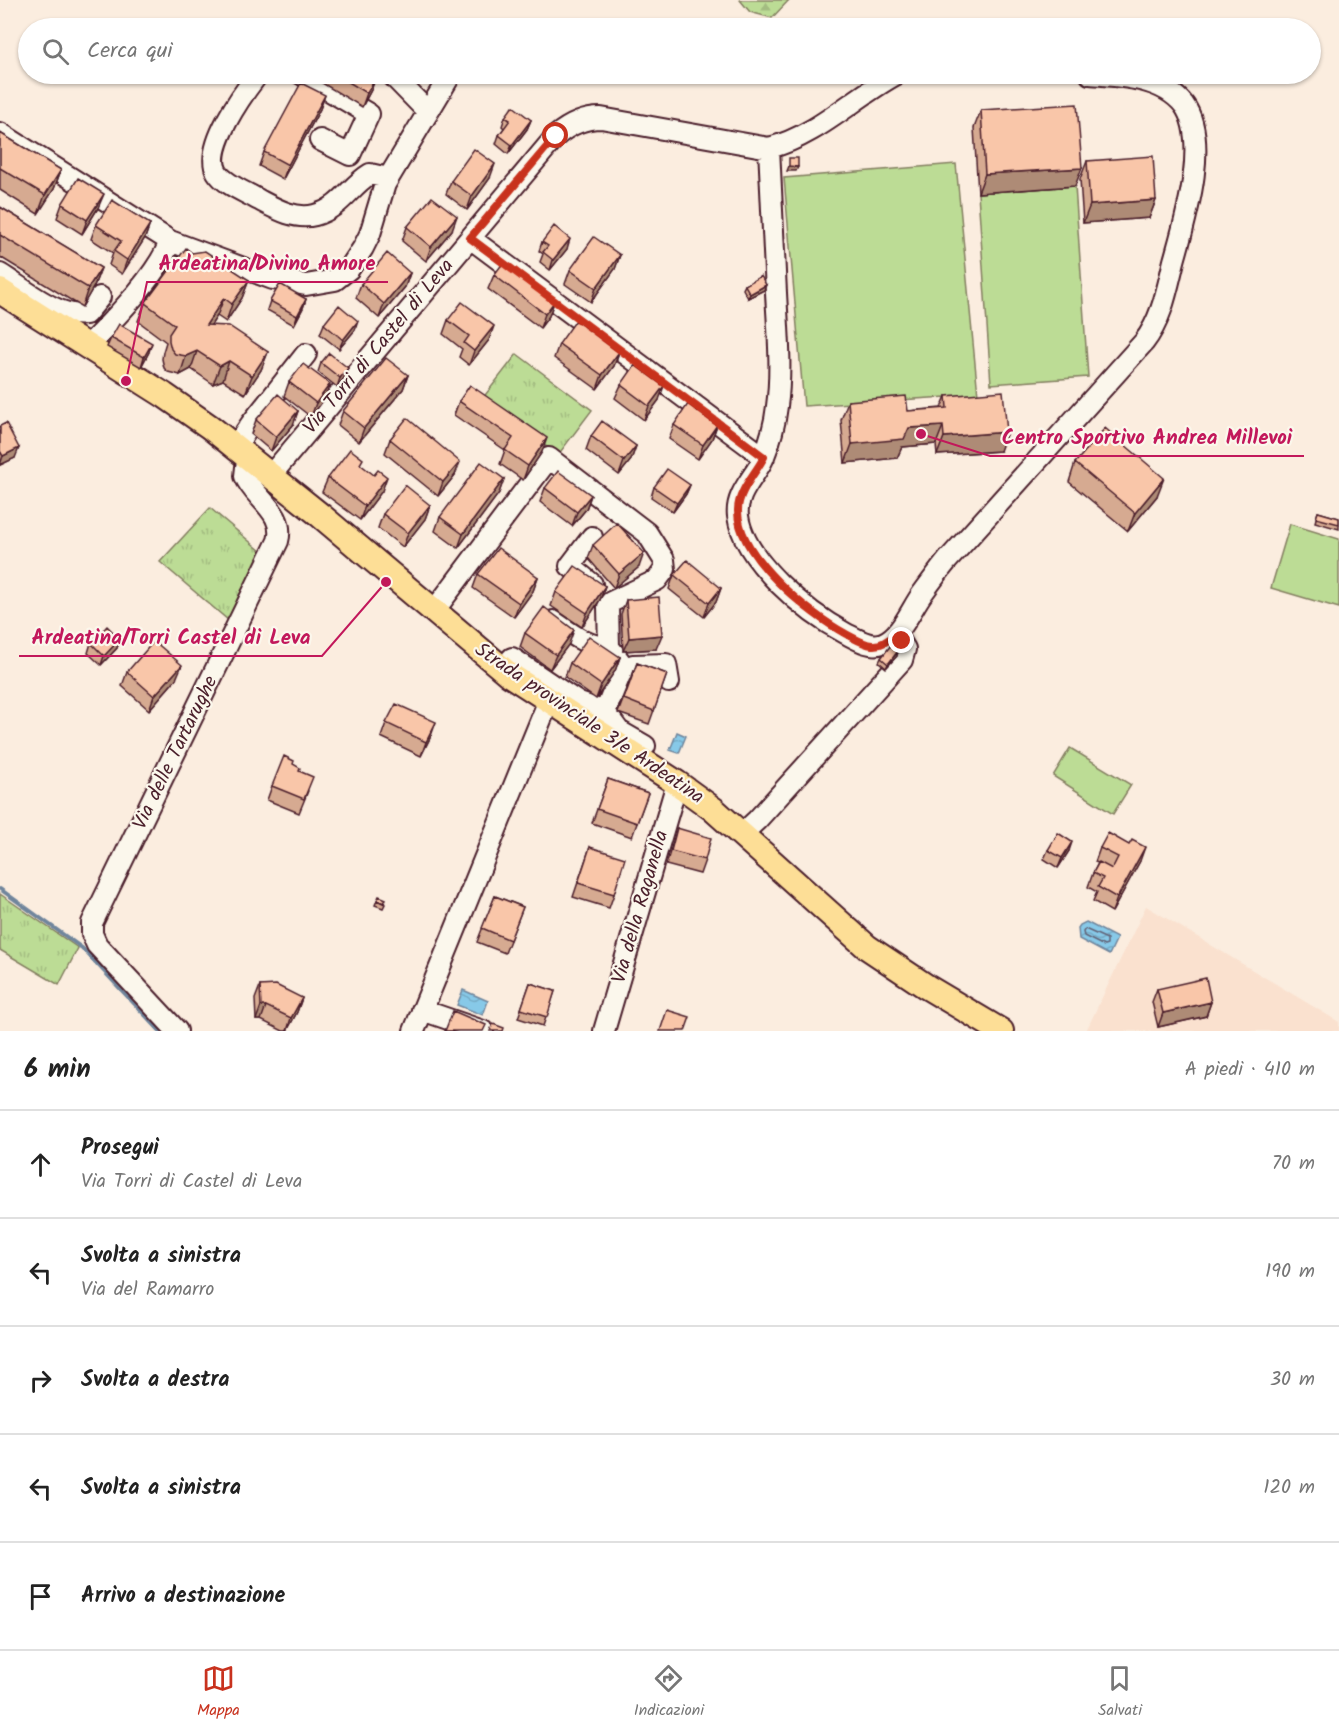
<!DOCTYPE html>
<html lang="it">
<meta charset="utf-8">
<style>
:root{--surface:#fff;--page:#f6f6f6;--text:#222;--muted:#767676;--line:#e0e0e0;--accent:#c8321e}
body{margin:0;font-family:Kalam,sans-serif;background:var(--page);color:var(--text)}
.stop{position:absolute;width:18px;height:18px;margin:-14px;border:4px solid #c8321e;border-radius:50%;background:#fff}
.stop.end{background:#c8321e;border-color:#fff;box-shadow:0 2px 6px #0008}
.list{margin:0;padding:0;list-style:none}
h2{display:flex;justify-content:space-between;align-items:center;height:78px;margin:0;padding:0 24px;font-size:26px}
h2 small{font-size:20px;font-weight:400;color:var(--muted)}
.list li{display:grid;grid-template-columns:39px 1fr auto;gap:18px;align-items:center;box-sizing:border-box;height:108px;padding:0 24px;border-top:2px solid var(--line)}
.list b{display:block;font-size:22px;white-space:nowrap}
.list p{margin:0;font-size:20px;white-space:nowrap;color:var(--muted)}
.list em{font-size:20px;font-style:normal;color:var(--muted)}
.icon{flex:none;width:33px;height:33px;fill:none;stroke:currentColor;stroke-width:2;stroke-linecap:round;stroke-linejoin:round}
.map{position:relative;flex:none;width:1339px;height:1031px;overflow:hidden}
.search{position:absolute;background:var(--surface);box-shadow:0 2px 4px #0004;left:18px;right:18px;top:18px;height:66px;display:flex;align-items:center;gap:15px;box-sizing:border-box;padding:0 21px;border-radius:33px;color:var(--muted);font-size:22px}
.sheet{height:618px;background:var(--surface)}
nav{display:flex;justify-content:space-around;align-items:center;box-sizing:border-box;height:84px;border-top:2px solid var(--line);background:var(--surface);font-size:16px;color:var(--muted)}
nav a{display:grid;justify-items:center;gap:3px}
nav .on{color:var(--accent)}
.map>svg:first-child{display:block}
.built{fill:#fae1cf}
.grass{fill:url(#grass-tufts);stroke:#837e60;stroke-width:1.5}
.forest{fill:url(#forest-firs);stroke:#837e60;stroke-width:1.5}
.park{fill:#bcdc95;stroke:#837e60;stroke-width:1.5}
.water{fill:url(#water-waves);stroke:#6f859c;stroke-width:1.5}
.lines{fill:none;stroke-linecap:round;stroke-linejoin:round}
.shore{stroke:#626377;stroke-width:1.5}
.stream{stroke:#6f859c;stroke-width:4}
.minor-casing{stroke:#4a1f2b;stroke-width:24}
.major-casing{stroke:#4a1f2b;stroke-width:28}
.minor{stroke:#fbf7ec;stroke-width:20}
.major{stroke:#fdde96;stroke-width:24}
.wall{fill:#d6aa91;stroke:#4a1f2b;stroke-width:1.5}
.shaded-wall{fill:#ae8b76;stroke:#4a1f2b;stroke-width:1.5}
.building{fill:#f9c6a9;stroke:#4a1f2b;stroke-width:1.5}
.route{stroke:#c8321e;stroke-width:8}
.labels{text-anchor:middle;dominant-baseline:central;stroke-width:4.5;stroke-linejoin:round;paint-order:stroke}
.street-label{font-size:20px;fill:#4a1f2b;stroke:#fbf7ec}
.leader{fill:none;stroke:#c2185b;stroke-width:2}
.callout-dot{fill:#c2185b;stroke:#fbf7ec;stroke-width:2}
.callout-label{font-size:21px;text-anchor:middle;font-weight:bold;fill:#c2185b;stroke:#fbf7ec;stroke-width:4.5;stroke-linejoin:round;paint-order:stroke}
</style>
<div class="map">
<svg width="1339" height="1031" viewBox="0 0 1339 1031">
<defs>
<pattern id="grass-tufts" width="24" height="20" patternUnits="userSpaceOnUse" patternTransform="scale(1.5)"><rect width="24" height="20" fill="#bcdc95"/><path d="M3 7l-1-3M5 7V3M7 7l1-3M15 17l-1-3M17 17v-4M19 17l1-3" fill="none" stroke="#a3bc81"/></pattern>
<pattern id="forest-firs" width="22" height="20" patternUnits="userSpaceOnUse" patternTransform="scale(1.5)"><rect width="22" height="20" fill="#bcdc95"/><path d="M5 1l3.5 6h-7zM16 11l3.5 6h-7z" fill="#a3bc81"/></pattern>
<pattern id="water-waves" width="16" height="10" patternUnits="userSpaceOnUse" patternTransform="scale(1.5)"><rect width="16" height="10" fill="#87c9e8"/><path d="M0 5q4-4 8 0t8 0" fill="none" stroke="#76acc7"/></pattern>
</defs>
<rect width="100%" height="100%" fill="#fbeddf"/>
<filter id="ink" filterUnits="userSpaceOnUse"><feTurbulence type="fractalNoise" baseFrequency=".0167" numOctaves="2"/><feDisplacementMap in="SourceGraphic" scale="12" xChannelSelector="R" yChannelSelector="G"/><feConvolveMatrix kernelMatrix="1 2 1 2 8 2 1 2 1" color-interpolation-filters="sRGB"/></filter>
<g filter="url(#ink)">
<!-- built -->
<path class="built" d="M1146,906L1339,1022V1031H1086Z"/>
<!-- grass -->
<path class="grass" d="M517,354L592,410L558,455L482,399Z
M210,508L262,552L228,620L160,562Z
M0,894L78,948L59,985L0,950Z"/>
<!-- forest -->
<path class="forest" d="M740,0H789L772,18L750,12Z"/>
<!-- park -->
<path class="park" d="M956,164L978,395L804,406L784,178Z
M1075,186L1088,377L991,384L978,193Z
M1290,524L1339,539V608L1271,588Z
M1070,748L1131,785L1113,814L1053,776Z"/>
<!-- water -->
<path class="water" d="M677,732L686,736L679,753L670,750Z
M1086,922L1117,938L1109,955L1079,939L1078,928L1080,925Z
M463,990L488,1001L483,1015L457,1005Z"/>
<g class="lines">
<!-- shore -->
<path class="shore" d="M1085,929L1107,939V945L1104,946L1084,936L1083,932Z"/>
<!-- stream -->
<path class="stream" d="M0,889L82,948L160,1031"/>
<!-- minor casing -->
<g class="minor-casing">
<path id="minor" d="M258,74C244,92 203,148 217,172C225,185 246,192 259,200C276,209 295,220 315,215C341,208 350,186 370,174L388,178
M301,74L369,114L350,155L320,140
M391,74L428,112
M0,133L170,241C159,274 112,321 87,347
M769,148C771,197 774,245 776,293C778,331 782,369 777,406C775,424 770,442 763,459C755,477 735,494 738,516C744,561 807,613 845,633C857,639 870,648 883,643C901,636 911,609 922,594C930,583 938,572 947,561L1144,342C1162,319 1167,289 1174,261C1185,221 1210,141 1184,105C1163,78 1121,76 1090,74
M470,238L764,457
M170,241L273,279L306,285L335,280L349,269L363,248L370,234L385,184L451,74
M0,274C23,288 59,319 86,314L100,297
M236,446L251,424L306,354
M271,475L556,136C569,125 584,118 601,118L769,148C817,136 854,97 897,74
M592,537L570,566L592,584
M434,611L549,458L647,533L664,560L665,569L657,580L611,602L608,607L609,647L625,668L620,675L605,712L579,703L512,658
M553,621C569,632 588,648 609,647
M625,668L633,665L666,664L669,682
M605,712L619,731L645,746
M742,834L757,820L902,660L905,649L896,634
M422,1010L483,1031
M177,1031L97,945L92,934V923L278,541C286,512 254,499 245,476L246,467L252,459
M414,1031L549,700
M604,1031L677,783"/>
</g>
<!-- major casing -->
<g class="major-casing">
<path id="major" d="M0,291L164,395L210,427L320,515L510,675L677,783L713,809L867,947L927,987L1001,1031"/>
</g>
<!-- minor -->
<use href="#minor" class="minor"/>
<!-- major -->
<use href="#major" class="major"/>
</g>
<!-- wall -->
<path class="wall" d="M307,74H371L376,77L371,90L362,107Z
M325,95L320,109L283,179L259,166L264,152Z
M981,110L1075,186L978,193L974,128Z
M505,117L531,120L527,129L508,154L496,144L499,135L504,128L502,126Z
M0,133L61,170L54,189L38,214L0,190Z
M1087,161L1156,200L1149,218L1083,223L1080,179Z
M490,178L467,210L446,194L451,181Z
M62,204L98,208L82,234L57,218Z
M0,207L101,268L94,286L82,307L0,257Z
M150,224L145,238L122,274L109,265L113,253L91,239L96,225Z
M407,227L452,230L426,261L402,241Z
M542,242L567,249L550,270L540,262L543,254L539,251Z
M192,253L249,280L242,298L226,322L217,316L211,325L268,352L261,370L245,394L223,380L213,384L191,369L180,375L168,372L164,368L162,359L163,352L166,342L138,321L145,303Z
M620,255L615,269L591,302L565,284L570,270Z
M410,273L405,287L379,318L356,298L361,284Z
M494,275L554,302L549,316L540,328L488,289Z
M745,285L764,290L748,298L743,289Z
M306,299L303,308L294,325L267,310L270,301Z
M448,320L489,340L469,365L459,357L462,349L443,334Z
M324,324L355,330L339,349L320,334Z
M111,338L149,352L141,367L107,347Z
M559,344L619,352L614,366L597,389L554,358Z
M321,363L348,368L344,378L337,387L318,372Z
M408,375L403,389L359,442L338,425L343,411Z
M289,382L325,398L311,417L284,396Z
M621,385L659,400L644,420L615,398Z
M946,396L1000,451L937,455L936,444L902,447L897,458L845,463L841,420L848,401L908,411L941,408Z
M459,401L542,452L523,480L500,464L505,450L454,415Z
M298,411L293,425L271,451L251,434L256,420Z
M674,425H717L712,439L698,459L669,439Z
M0,426L15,458L0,465Z
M591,436L636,446L631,460L619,475L586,450Z
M390,439L455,475L438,496L385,453Z
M1075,463L1157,496L1128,531L1069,482Z
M328,478L382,491L360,520L322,492Z
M504,479L499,493L458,548L435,531L440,517Z
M690,485L686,494L673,512L651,497L654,487Z
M545,488L591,495L586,509L572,526L540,502Z
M430,505L425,519L403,547L378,528L383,514Z
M1318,512L1339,518V529L1315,522Z
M593,545L639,567L614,588L588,558Z
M478,574L538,577L533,591L514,617L473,588Z
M674,575L721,588L716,602L704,617L669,589Z
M605,586L600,600L582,627L551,606L556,592Z
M626,600L656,649L623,651L621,614Z
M525,633L569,644L550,669L520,647Z
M120,639L117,648L101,665L88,653L91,643Z
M898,651L897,656L886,668L879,662L881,658Z
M620,657L615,671L596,699L565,677L570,663Z
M637,663L667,674L649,724L618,713Z
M127,672L176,679L149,710L122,686Z
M386,723L431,736L421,756L381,737Z
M293,764L299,771L308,791L299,813L267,800L272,786Z
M608,779L648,793L632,837L592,823Z
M677,828L705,860L700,874L666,865Z
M590,847L614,894L609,908L573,897Z
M1100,848L1140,861L1112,912L1093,901L1097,892L1088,887L1093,873L1098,863L1095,862Z
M1048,850L1069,851L1058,868L1044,859Z
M495,896L523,907L505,953L477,942Z
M377,900L385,904L383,908L375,905Z
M530,983L555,991L543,1026L518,1018Z
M260,986L302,998L297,1012L287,1031H283L261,1020H256L255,999Z
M1157,989L1211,1002L1206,1016L1158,1027L1152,1002Z"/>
<!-- shaded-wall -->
<path class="shaded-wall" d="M376,77L371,90L362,107L367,93Z
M325,95L320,109L283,179L288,165Z
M531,120L527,129L508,154L512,145Z
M495,164L490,178L467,210L472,196Z
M789,166L798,167L796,171H787Z
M1082,168L1075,186L978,193L985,174Z
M61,170L54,189L38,214L45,195Z
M104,194L98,208L82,234L87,220Z
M1156,200L1149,218L1083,223L1090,205Z
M457,216L452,230L426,261L431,247Z
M150,224L145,238L122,274L127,260Z
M570,239L567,249L550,270L553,260Z
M620,255L615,269L591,302L596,288Z
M101,268L94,286L82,307L88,288Z
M410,273L405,287L379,318L384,304Z
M249,280L242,298L226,322L232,304Z
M766,285L764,290L748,298L750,294Z
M224,298L217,316L199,343L206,325Z
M306,299L303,308L294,325L297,316Z
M554,302L549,316L540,328L545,314Z
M358,321L355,330L339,349L343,340Z
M494,326L489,340L469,365L474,351Z
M152,343L149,352L141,367L144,357Z
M197,351L191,369L180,375L186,356Z
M268,352L261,370L245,394L252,376Z
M619,352L614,366L597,389L602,375Z
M229,361L223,380L213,384L220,366Z
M348,368L344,378L337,387L340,378Z
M408,375L403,389L359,442L364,428Z
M330,384L325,398L311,417L316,403Z
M664,386L659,400L644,420L649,406Z
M298,411L293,425L271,451L276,437Z
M717,425L712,439L698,459L703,445Z
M943,426L936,444L902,447L897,458L845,463L852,444L909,428Z
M1007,432L1000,451L937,455L944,437Z
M547,438L542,452L523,480L528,466Z
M636,446L631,460L619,475L624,461Z
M19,448L15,458L0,465L3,456Z
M460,462L455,475L438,496L443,482Z
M387,477L382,491L360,520L365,506Z
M1164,478L1157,496L1128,531L1135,513Z
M504,479L499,493L458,548L463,534Z
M690,485L686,494L673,512L677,503Z
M591,495L586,509L572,526L577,512Z
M430,505L425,519L403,547L408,533Z
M644,553L639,567L614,588L619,574Z
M538,577L533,591L514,617L519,603Z
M605,586L600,600L582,627L587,613Z
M721,588L716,602L704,617L709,603Z
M574,630L569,644L550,669L556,655Z
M662,635L656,649L623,651L629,638Z
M120,639L117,648L101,665L104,656Z
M898,651L897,656L886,668L888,664Z
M620,657L615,671L596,699L601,685Z
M182,665L176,679L149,710L154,696Z
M436,722L431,736L421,756L426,742Z
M1072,842L1069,851L1058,868L1062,858Z
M1145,847L1140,861L1112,912L1117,898Z
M302,998L297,1012L287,1031L291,1018Z
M1211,1002L1206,1016L1158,1027L1163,1013Z
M261,1006H266L261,1020H256Z"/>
<!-- building -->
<path class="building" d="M335,74H371L376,77L367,93Z
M301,83L325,95L288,165L264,152Z
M1077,104L1082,168L985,174L981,110Z
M513,106L531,120L512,145L499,135L510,120L505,117Z
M0,133L61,170L45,195L0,168Z
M474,149L495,164L472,196L451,181Z
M1153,156L1156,200L1090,205L1087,161Z
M789,158H798V167L789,166Z
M78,178L104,194L87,220L62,204Z
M432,197L457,216L431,247L407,227Z
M112,200L150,224L127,260L114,251L121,241L96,225Z
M0,207L101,268L88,288L0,235Z
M554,226L570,239L553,260L543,252L548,246L542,242Z
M594,237L620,255L596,288L570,270Z
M186,248L192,253L205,251L249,280L232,304L224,298L206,325L229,326L268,352L252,376L229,361L220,366L197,351L186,356L175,354L171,349L169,341V334L175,325L145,303Z
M387,253L410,273L384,304L361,284Z
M503,263L554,302L545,314L494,275Z
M761,276L766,285L750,294L745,285Z
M280,284L306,299L297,316L270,301Z
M462,302L494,326L474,351L464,343L469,336L448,320Z
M339,305L358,321L343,340L324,324Z
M576,320L619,352L602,375L559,344Z
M119,324L152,343L144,357L111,338Z
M329,353L348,368L340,378L321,363Z
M386,358L408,375L364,428L343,411Z
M303,364L330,384L316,403L289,382Z
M635,365L664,386L649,406L621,385Z
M470,385L547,438L528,466L505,450L513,438L459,401Z
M1003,391L1007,432L944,437L943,426L909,428L904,439L852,444L848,401L906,396L908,411L947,408L946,396Z
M278,394L298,411L276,437L256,420Z
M688,404L717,425L703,445L674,425Z
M407,418L460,462L443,482L390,439Z
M602,421L636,446L624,461L591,436Z
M6,423L19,448L3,456L0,451V426Z
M1105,428L1164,478L1135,513L1075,463Z
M350,449L363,459L360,464L374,475L378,470L387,477L365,506L328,478Z
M481,462L504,479L463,534L440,517Z
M667,469L690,485L677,503L654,487Z
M558,471L591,495L577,512L545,488Z
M405,485L430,505L408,533L383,514Z
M1318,512L1339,518V524L1316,518Z
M617,523L644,553L619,574L593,545Z
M498,548L538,577L519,603L478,574Z
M687,560L721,588L709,603L674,575Z
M575,566L605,586L587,613L556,592Z
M659,597L662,635L629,638L626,600Z
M544,607L574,630L556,655L525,633Z
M107,626L120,639L104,656L91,643Z
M589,636L620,657L601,685L570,663Z
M154,641L182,665L154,696L127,672Z
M891,645L898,651L888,664L881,658Z
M637,663L667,674L654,711L624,699Z
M396,704L436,722L426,742L386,723Z
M284,756L294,761L293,764L300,768L299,771L313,777L304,799L272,786Z
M608,779L648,793L637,823L597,809Z
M677,828L711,838L705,860L671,851Z
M1058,833L1072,842L1062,858L1048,850Z
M1108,833L1129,845L1132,840L1145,847L1117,898L1098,887L1103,878L1093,873L1099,862L1112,869L1118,857L1100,848Z
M590,847L625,858L614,894L578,883Z
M379,896L386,899L384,903L377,900Z
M495,896L523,907L510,940L482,928Z
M1206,978L1211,1002L1163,1013L1157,989Z
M530,983L555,991L547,1017L521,1009Z
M276,985L302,998L291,1018L266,1006H261L260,986Z
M667,1010L690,1017L685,1031H660Z
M453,1011L486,1025L483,1031H445Z
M493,1024L504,1028L503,1031H490Z"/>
</g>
<g class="lines" filter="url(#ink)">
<!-- route -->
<path class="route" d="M556,136L470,238L764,457C756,473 738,491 738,510C737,556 809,614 846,634C854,638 863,644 872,645C881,646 889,640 896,634L902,641"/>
</g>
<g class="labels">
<!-- street labels -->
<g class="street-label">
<text transform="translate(379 347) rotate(-50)">Via Torri di Castel di Leva</text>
<text transform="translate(589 724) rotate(34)">Strada provinciale 3/e Ardeatina</text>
<text transform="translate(176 753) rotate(-64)">Via delle Tartarughe</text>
<text transform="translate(641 907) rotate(-74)">Via della Raganella</text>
</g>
</g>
<!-- callouts -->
<path class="leader" d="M126 381L147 282H388M921 434L990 456H1304M386 582L322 656H19"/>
<g class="callout-dot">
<circle cx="126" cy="381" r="6"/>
<circle cx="921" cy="434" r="6"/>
<circle cx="386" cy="582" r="6"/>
</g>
<g class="callout-label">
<text x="267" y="270">Ardeatina/Divino Amore</text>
<text x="1147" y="444">Centro Sportivo Andrea Millevoi</text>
<text x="171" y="644">Ardeatina/Torri Castel di Leva</text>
</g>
</svg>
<div class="stop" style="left:556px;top:136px"></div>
<div class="stop end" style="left:902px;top:641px"></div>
<div class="search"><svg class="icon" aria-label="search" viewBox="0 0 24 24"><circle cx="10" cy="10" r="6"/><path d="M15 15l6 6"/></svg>Cerca qui</div>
</div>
<section class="sheet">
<h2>6 min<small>A piedi · 410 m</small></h2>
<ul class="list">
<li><svg class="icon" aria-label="ahead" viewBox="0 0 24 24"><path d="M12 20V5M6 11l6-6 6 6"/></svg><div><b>Prosegui</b><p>Via Torri di Castel di Leva</p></div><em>70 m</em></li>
<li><svg class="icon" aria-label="left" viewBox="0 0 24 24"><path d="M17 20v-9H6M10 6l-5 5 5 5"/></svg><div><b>Svolta a sinistra</b><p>Via del Ramarro</p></div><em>190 m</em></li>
<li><svg class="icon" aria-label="right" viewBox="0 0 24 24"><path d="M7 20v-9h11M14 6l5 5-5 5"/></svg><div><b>Svolta a destra</b></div><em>30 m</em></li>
<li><svg class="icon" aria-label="left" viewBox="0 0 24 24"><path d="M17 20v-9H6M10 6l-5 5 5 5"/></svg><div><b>Svolta a sinistra</b></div><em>120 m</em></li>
<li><svg class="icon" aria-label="arrive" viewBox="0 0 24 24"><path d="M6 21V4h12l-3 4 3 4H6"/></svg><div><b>Arrivo a destinazione</b></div></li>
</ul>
</section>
<nav>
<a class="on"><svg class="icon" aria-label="map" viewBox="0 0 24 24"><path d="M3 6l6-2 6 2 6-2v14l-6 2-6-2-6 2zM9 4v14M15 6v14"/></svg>Mappa</a>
<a><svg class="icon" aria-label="directions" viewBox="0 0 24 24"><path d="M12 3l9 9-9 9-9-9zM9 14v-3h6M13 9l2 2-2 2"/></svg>Indicazioni</a>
<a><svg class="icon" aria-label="saved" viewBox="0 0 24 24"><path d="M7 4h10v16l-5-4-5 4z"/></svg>Salvati</a>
</nav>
